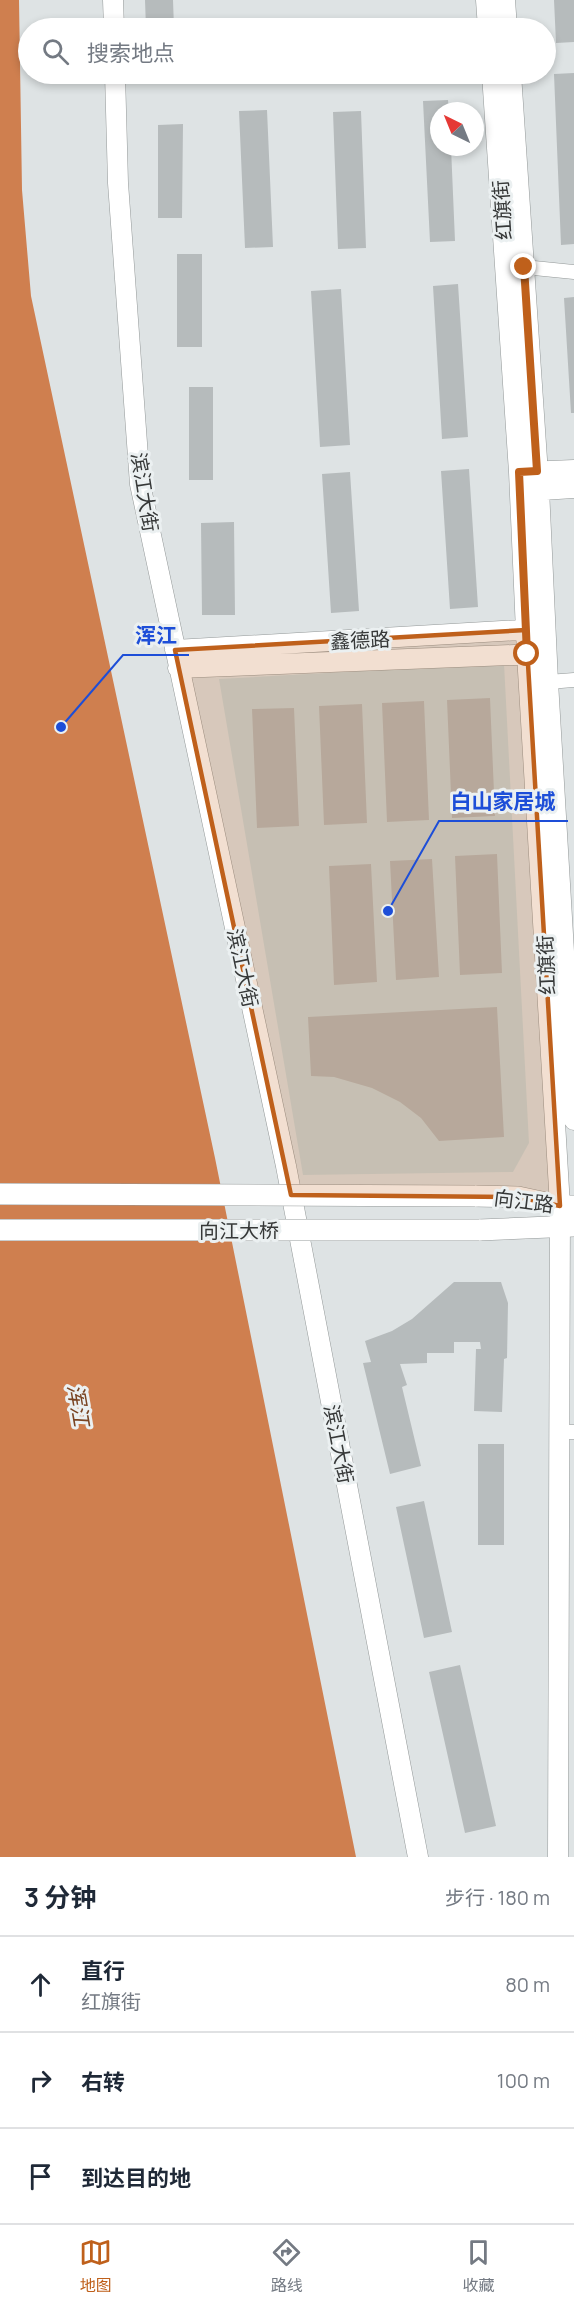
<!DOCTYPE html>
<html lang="zh">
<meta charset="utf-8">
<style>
:root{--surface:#fff;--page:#f6f6f7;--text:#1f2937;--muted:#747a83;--line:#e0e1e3;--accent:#bf601b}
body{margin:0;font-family:Manrope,"Noto Sans SC",sans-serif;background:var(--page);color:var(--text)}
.compass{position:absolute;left:430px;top:102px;width:54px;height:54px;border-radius:50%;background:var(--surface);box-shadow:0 3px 9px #0003;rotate:317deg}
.stop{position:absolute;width:18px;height:18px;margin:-14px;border:4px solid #bf601b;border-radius:50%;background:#fff}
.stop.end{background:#bf601b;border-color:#fff;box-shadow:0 2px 6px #0008}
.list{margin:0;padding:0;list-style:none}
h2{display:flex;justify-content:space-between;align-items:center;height:78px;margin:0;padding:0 24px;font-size:26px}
h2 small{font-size:20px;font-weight:400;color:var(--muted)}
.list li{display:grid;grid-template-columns:39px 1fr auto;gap:18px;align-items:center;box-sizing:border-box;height:96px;padding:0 24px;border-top:2px solid var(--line)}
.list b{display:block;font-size:22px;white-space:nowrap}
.list p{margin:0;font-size:20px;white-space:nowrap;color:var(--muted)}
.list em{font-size:20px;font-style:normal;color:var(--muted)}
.icon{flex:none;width:33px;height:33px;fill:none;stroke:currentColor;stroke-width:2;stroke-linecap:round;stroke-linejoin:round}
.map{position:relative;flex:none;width:574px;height:1857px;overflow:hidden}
.search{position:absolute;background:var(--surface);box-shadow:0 3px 9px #0003;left:18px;right:18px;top:18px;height:66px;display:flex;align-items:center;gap:15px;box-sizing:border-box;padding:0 21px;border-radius:33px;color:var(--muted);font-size:22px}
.sheet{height:366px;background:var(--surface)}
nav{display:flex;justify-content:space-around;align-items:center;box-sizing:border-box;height:84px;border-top:2px solid var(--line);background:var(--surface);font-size:16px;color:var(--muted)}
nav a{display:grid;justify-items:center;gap:3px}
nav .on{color:var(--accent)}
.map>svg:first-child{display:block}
.built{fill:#c9d8da}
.water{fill:#cf7f4f}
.building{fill:#b6bbbc}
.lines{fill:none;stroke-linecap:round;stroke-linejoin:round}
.street-casing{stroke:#939898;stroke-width:15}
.secondary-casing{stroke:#939898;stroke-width:21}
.primary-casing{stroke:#939898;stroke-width:22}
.street{stroke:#fff;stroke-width:14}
.secondary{stroke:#fff;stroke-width:20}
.primary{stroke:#fff;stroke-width:21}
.primary-bridge-casing{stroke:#939898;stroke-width:22;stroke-linecap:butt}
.primary-bridge{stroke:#fff;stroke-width:21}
.route{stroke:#bf601b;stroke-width:8}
.marked{fill:#bf601b;fill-opacity:0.2;stroke:#bf601b;stroke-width:4.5;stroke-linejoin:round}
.labels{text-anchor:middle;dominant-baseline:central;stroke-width:6;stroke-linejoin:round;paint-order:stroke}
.street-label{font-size:20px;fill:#363838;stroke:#ebf0f1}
.water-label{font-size:21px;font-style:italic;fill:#794321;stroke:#ebf0f1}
.leader{fill:none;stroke:#1d4ed8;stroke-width:2}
.callout-dot{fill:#1d4ed8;stroke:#ebf0f1;stroke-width:2}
.callout-label{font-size:21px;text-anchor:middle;font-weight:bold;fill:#1d4ed8;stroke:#ebf0f1;stroke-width:6;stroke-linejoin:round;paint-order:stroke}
</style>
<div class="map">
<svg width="574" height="1857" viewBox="0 0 574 1857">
<rect width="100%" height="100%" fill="#dee3e4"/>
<!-- built -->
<path class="built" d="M504,663L529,1143L513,1172L303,1175L219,679Z"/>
<!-- water -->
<path class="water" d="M0,0H19L22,190L31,296L215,1158L356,1857H0Z"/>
<!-- building -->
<path class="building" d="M145,0H173L174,28H146Z
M554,0H574V42L556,43Z
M574,73V244L561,245L554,74Z
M147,74H175V78L147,79Z
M448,100L449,111H439V147H451L455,241L430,242L423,101Z
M267,110L273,247L245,248L239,111Z
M361,111L366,248L338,249L333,112Z
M183,124L182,218H158V125Z
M177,254H202V347H177Z
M458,284L468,437L442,439L433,286Z
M341,289L350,445L320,447L311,291Z
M574,297V413H571L564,298Z
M189,387H213V480H189Z
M469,469L478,607L450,609L441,471Z
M350,472L359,611L331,613L322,474Z
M234,522L235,615H202L201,523Z
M490,698L495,816L452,818L447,700Z
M424,701L429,820L387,822L382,703Z
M362,704L367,823L324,825L319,706Z
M294,708L299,826L257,828L252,709Z
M497,854L502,973L460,975L455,856Z
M432,859L439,977L396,980L390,861Z
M371,864L377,982L334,985L329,866Z
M497,1007L504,1137L439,1141L421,1118L400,1102L372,1088L334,1077L311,1076L308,1017Z
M454,1282H501L508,1303L507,1358L504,1359L502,1412L474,1411L476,1349H481L480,1342H454V1353H427V1363L400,1364L407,1385L402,1387L421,1466L390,1474L363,1363L371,1362L365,1341L392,1331L412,1319Z
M478,1444H504V1545H478Z
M424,1501L452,1632L424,1638L396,1507Z
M460,1665L496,1826L465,1833L429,1672Z"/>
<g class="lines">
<!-- street casing -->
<g class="street-casing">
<path id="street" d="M524,267L574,272
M548,682L574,680
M559,1432H574"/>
</g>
<!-- secondary casing -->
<g class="secondary-casing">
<path id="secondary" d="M113,0L114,28
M486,0L488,28
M505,0L507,28
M115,74L118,183L140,484L286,1166L418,1857
M492,74L519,472L527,654L560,1206L558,1857
M511,74L539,489L548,682L574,1120
M526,472L574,470
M526,491L574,488
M175,650L537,629
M178,668L538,654"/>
</g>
<!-- primary casing -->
<g class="primary-casing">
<path id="primary" d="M475,1196L518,1197L560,1206H574
M479,1230L574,1226"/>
</g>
<!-- street -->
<use href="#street" class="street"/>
<!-- secondary -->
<use href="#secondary" class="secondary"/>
<!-- primary -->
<use href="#primary" class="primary"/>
<!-- primary-bridge casing -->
<g class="primary-bridge-casing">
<path id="primary-bridge" d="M0,1194L475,1196
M0,1230H479"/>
</g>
<!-- primary-bridge -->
<use href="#primary-bridge" class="primary-bridge"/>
</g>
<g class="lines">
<!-- route -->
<path class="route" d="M524,267L537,471L519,472L527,654"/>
</g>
<!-- marked area -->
<path class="marked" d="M526,630L560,1206L518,1197L291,1195L175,650Z"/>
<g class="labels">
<!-- street labels -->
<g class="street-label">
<text transform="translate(502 210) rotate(-94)">红旗街</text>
<text transform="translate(145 492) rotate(81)">滨江大街</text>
<text transform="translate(360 640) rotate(-3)">鑫德路</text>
<text transform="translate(546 965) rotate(-93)">红旗街</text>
<text transform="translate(243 968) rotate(78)">滨江大街</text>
<text transform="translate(524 1201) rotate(7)">向江路</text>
<text x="239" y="1230">向江大桥</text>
<text transform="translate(339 1444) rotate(79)">滨江大街</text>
</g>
<!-- water labels -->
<g class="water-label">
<text transform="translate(79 1405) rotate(80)">浑江</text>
</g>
</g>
<!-- callouts -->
<path class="leader" d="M61 727L123 655H189M388 911L439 821H568"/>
<g class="callout-dot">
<circle cx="61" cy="727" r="6"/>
<circle cx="388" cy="911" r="6"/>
</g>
<g class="callout-label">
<text x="156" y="643">浑江</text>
<text x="503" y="809">白山家居城</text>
</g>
</svg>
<svg class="compass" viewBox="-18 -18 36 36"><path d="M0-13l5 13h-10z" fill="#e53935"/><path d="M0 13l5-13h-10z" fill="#747a83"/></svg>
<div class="stop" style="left:527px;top:654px"></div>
<div class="stop end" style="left:524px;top:267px"></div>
<div class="search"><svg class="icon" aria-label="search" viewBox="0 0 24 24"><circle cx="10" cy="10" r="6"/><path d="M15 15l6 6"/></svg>搜索地点</div>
</div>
<section class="sheet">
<h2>3 分钟<small>步行 · 180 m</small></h2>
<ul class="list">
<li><svg class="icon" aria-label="ahead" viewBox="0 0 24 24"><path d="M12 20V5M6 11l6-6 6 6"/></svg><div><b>直行</b><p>红旗街</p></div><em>80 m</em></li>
<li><svg class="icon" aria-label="right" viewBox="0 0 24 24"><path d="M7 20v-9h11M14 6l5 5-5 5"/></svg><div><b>右转</b></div><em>100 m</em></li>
<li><svg class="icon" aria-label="arrive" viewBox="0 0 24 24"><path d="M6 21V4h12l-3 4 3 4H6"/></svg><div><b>到达目的地</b></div></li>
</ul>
</section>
<nav>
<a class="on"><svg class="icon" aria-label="map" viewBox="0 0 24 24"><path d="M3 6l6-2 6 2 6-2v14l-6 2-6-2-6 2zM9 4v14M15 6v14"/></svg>地图</a>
<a><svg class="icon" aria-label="directions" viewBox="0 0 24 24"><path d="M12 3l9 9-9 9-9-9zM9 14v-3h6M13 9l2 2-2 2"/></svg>路线</a>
<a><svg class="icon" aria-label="saved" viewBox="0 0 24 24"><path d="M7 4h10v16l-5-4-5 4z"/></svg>收藏</a>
</nav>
